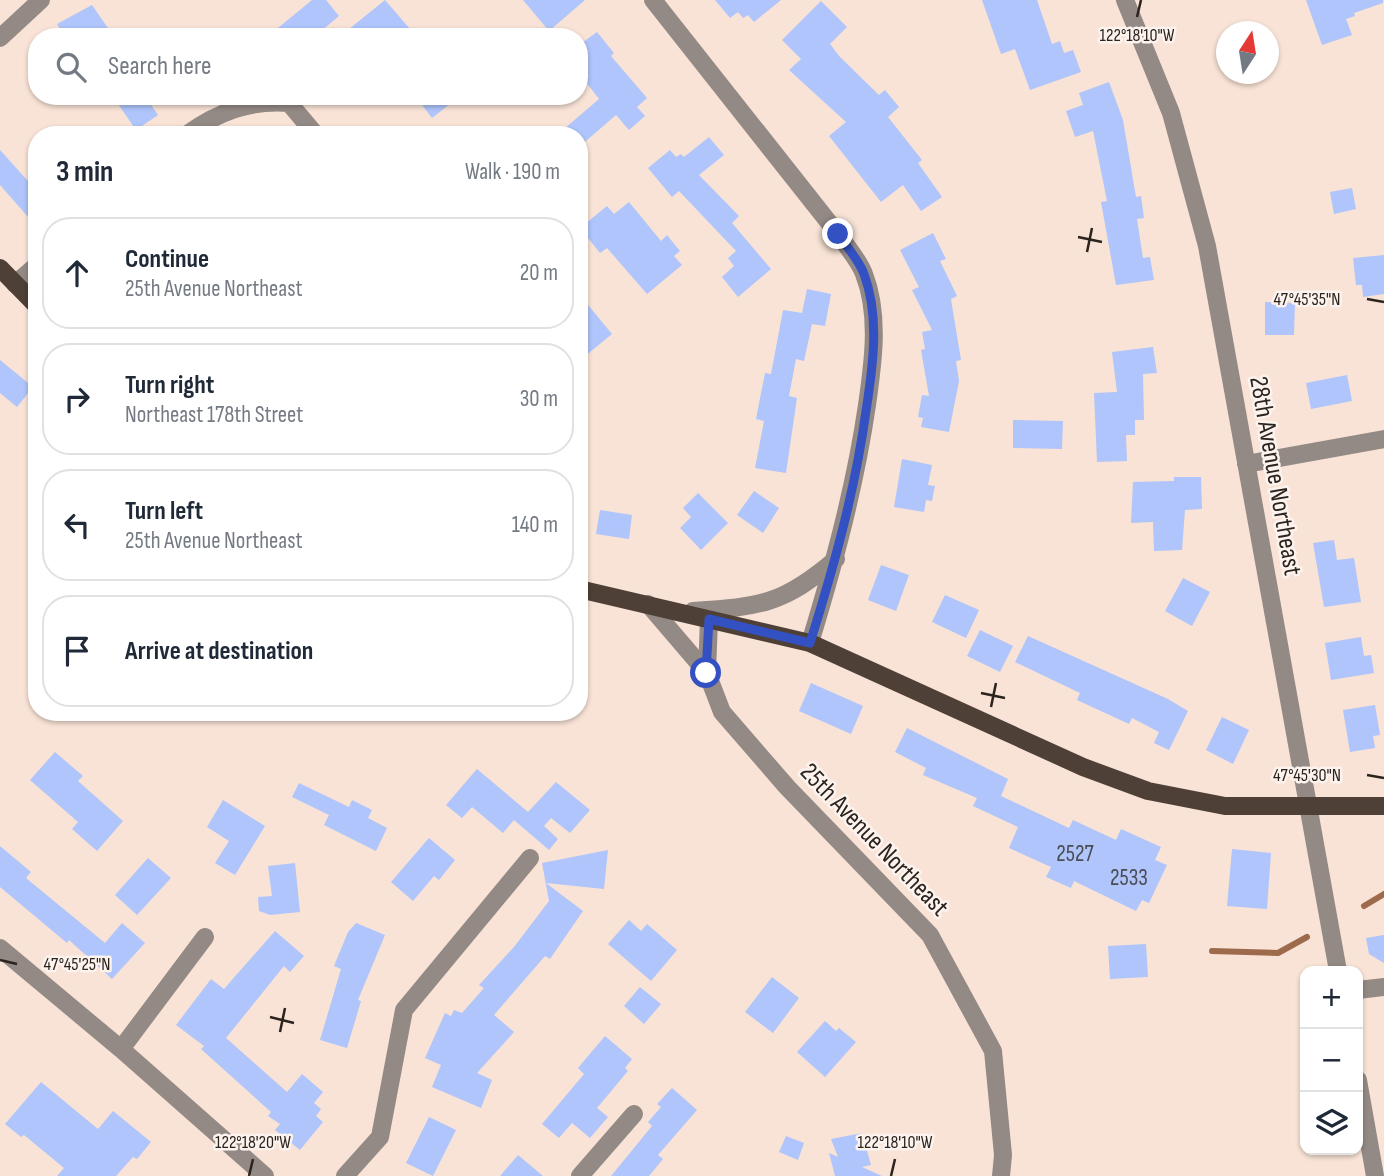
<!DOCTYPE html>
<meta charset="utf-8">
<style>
:root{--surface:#fff;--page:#f2f2f3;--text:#1f2937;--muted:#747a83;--line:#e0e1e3}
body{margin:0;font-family:"Sofia Sans Condensed",sans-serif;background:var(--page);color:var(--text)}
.controls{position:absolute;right:21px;bottom:21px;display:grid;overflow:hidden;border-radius:14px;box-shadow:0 2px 5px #0004}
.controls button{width:63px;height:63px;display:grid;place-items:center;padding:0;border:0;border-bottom:2px solid var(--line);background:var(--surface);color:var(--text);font:35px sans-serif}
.compass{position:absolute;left:1216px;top:21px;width:63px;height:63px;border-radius:50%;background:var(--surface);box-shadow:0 2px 5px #0004;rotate:12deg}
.stop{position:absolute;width:21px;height:21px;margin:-16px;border:5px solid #3351c2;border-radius:50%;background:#fff}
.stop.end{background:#3351c2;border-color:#fff;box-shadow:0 2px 7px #0008}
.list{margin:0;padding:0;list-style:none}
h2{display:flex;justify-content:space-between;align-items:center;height:91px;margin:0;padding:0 28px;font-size:30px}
h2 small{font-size:23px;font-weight:400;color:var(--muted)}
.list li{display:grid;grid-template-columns:46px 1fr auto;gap:21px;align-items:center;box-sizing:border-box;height:112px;margin:0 14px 14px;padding:0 14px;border:2px solid var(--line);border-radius:28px}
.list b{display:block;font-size:26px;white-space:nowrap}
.list p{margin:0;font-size:23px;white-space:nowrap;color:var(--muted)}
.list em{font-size:23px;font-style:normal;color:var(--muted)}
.icon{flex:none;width:38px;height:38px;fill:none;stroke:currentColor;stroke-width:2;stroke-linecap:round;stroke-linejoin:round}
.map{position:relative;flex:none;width:1384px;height:1176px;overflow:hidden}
.search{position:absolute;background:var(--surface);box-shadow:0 2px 5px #0004;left:28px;top:28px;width:560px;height:77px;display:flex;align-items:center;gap:18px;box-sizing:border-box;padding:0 24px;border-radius:28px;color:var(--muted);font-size:26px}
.panel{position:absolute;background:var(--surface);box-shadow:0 2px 5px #0004;left:28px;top:126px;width:560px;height:595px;border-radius:28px}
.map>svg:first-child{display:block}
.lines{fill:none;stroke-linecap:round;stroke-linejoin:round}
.stream{stroke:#9d6a4c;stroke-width:6}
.building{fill:#afc5fb}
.minor{stroke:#948a85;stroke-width:18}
.major{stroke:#4f4037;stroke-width:18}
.route{stroke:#3351c2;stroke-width:9}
.ticks{fill:none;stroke:#2b231e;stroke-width:2.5}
.labels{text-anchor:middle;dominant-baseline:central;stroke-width:5;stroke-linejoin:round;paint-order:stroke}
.number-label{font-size:23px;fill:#4c4c55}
.street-label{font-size:26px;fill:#2b231e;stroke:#fcf3ee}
.ticks-label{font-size:18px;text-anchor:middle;fill:#2b231e;stroke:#fcf3ee;stroke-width:5;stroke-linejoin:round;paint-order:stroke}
</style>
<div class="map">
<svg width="1384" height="1176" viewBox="0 0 1384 1176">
<rect width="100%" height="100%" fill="#f9e3d6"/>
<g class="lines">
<!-- stream -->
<path class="stream" d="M1364,906L1384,894
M1212,951L1278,953L1307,937"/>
</g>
<!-- building -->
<path class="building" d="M312,0H326L339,16L314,37H267Z
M385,0L417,37H339Z
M523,0H585L549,31Z
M715,0H781L754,22L748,15L743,18L738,12L730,18Z
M982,0H1037L1052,44L1060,41L1064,53L1073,50L1081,72L1030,90L1015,49L1001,54Z
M1306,0H1383V3L1354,13L1355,16L1346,19L1352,35L1322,45Z
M821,1L847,27L830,44L840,57L879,95L885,90L899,107L888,117L922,160L918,163L942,197L921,211L903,185L881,202L829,136L846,122L789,70L801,59L782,40Z
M92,5L114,37H65L57,24Z
M597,32L614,53L611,56L647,98L637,107L645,116L629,130L616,115L579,147V135H557L599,99L579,73V45Z
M1109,82L1123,120L1136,197L1141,196L1144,218L1137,219L1143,258L1150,257L1154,280L1116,285L1101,202L1107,201L1093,131L1075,137L1066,111L1083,105L1079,93Z
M129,96H145L158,115L136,130L118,104Z
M433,96H460L432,118L422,105Z
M709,137L724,155L699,175L739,216L732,223L771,269L738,297L722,277L734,266L728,258L736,251L679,191L672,197L648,168L670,150L676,157L681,154L684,157Z
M0,150L37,191V227L0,185Z
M1352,188L1356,209L1334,214L1330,192Z
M629,202L661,241L667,235L680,251L674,256L682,265L647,294L607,248L600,253L580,228L607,206L614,214Z
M933,233L946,259L940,261L957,296L951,299L961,360L956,361L959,381L949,432L921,427L923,418L918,417L922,395L929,396L921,350L925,349L922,332L932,330L912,290L919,287L900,250Z
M1384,255V294L1363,297L1362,285H1356L1353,258Z
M807,289L831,294L825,326L812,324L804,361L796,359L789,396L797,398L786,473L755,468L764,421L756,419L765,373L771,374L783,310L802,313Z
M579,294L612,334L579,361Z
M1265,302L1295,303L1294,335H1265Z
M1153,347L1157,373L1143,374L1144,420H1135V435H1126L1127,461L1097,462L1094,393L1117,392L1112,352Z
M0,360L33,387L17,407L0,393Z
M1347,375L1352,401L1311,409L1306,383Z
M1013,420L1063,421L1062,449L1013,448Z
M902,459L932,465L928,485L935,486L932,501L926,500L924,512L894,507Z
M1174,477H1201L1202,509L1185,510L1182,550L1154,551L1153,522L1131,523L1133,482L1174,481Z
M754,491L779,508L763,533L737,515Z
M698,493L728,523L701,550L680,528L691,517L683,508Z
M600,510L632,515L629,539L596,534Z
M1334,540L1337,560L1354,558L1361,602L1324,607L1313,543Z
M881,565L909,575L896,611L868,600Z
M1183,578L1210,592L1192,626L1165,611Z
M945,595L979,610L966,638L932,622Z
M980,630L1013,646L1000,672L967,656Z
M1028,636L1168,699L1188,711L1169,750L1154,743L1159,732L1132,718L1129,724L1077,700L1080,693L1015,662Z
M1361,637L1364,656L1371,655L1374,673L1331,680L1325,643Z
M811,683L863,706L851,734L799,711Z
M1375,705L1380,735L1373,736L1375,748L1350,752L1343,710Z
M1222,717L1249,730L1233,764L1206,750Z
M907,728L1008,779L1001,796L1069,828L1073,820L1116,840L1121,829L1161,847L1155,860L1167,865L1149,903L1142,900L1136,911L1074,881L1071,888L1046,877L1051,867L1009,848L1018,827L973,806L977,798L923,775L926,768L895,752Z
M55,752L83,776L78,781L123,821L97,851L72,829L78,822L30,780Z
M477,769L528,812L556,782L590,810L570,833L551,818L544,826L558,839L549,850L514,820L503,833L472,807L462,818L446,805Z
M299,783L349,807L352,800L372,810L368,818L387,828L376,851L324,825L329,815L292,797Z
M223,800L265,826L235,875L215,863L229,841L207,827Z
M429,838L455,860L439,880L434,876L413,901L391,882Z
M0,846L31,872L26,878L105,943L122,923L145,943L112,979L69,940L67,943L0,887Z
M1232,849L1271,853L1267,909L1227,906Z
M608,850L604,889L546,883L583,911L550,959L545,956L494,1015L514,1032L477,1073L492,1080L481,1108L432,1087L441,1065L425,1058L445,1013L451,1016L454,1010L462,1013L484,988L479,985L514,947L549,901L542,863Z
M148,858L171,878L137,915L115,895Z
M295,863L300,912L270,915L259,911L258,897L272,896L268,866Z
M629,920L641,931L647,924L677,950L651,981L608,944Z
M356,923L385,935L358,1000L361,1001L347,1048L320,1040L341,969L334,966L348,932Z
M275,931L304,956L290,972L284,966L226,1038L287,1092L302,1074L323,1092L314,1103L321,1109L316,1116L323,1122L300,1150L275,1130L280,1124L268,1116L271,1112L201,1049L204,1046L176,1025L211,979L224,989Z
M1384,935V963L1369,954L1366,938Z
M1146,944L1148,977L1110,979L1108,946Z
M772,977L799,998L773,1033L745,1012Z
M640,987L661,1004L644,1024L624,1006Z
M825,1021L836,1031L839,1028L856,1042L825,1077L797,1052Z
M605,1036L632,1059L625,1068L628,1071L597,1108L608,1117L590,1138L572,1123L559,1138L542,1124L584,1074L578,1068Z
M41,1082L98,1129L113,1111L151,1142L137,1159L133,1157L116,1176H57L64,1168L24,1135L21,1137L5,1124Z
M672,1088L697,1110L658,1155L663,1159L649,1176H611L652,1126L648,1122L661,1107L657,1104Z
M429,1117L456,1130L433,1176L406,1163Z
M862,1133L871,1165L862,1167L882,1176H835L829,1153L838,1157L831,1139Z
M786,1136L804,1143L798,1160L779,1152Z
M518,1155L543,1176H500Z"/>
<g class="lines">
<!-- minor -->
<path class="minor" d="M653,0L838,234C846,246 859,260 864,274C880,315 873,363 867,405C855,487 834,564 810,643
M1125,0L1171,113L1207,246L1338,971
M0,38L41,0
M186,135C218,112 249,100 289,103L316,135
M15,284L37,265
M1246,464L1384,439
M648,604L707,673
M693,611C760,607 784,604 836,559
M709,619L707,673L722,712L787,787L930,935L993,1051L1003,1155L1001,1176
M0,948L121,1049L265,1176
M1358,990L1384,987
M121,1049L205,937
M1358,1080L1375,1176
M345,1176L380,1137L404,1010L530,858
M580,1176L634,1114"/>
<!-- major -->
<path class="major" d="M0,268L37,306
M579,589L810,643L1083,767L1148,791L1225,806H1384"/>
</g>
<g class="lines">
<!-- route -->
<path class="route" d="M706,673L709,619L810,643C834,566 855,491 866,411C873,366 880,317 864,274C859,260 846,246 838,234"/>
</g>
<!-- ticks -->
<path class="ticks" d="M1137,17L1141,0M1078,237L1102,242M1087,252L1092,228M1367,299L1384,302M981,693L1005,698M991,707L996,683M1367,775L1384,778M0,960L17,964M270,1017L294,1023M280,1032L285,1008M249,1176L253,1159M891,1176L895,1159"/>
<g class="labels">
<!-- number labels -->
<g class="number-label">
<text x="1075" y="854">2527</text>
<text x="1129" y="878">2533</text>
</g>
<!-- street labels -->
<g class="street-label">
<text transform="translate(1275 476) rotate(80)">28th Avenue Northeast</text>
<text transform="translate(874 840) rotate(46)">25th Avenue Northeast</text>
</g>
</g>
<g class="ticks-label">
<text x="1137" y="41">122°18'10"W</text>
<text x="1307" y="305">47°45'35"N</text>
<text x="1307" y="781">47°45'30"N</text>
<text x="77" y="970">47°45'25"N</text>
<text x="253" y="1148">122°18'20"W</text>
<text x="895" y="1148">122°18'10"W</text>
</g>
</svg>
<div class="controls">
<button>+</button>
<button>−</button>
<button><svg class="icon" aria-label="layers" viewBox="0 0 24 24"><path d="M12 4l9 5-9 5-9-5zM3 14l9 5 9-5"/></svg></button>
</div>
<svg class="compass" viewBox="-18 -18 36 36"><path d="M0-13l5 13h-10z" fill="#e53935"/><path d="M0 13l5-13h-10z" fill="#747a83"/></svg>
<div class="stop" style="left:706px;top:673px"></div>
<div class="stop end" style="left:838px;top:234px"></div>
<div class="search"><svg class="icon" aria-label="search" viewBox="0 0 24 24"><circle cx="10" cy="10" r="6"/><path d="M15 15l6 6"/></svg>Search here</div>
<section class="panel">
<h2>3 min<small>Walk · 190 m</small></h2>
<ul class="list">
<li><svg class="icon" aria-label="ahead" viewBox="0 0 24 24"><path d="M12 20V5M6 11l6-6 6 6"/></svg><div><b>Continue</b><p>25th Avenue Northeast</p></div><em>20 m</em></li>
<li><svg class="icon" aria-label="right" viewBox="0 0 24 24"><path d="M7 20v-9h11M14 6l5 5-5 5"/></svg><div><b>Turn right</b><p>Northeast 178th Street</p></div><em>30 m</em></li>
<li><svg class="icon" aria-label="left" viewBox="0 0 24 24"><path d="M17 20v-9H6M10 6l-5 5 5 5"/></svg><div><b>Turn left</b><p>25th Avenue Northeast</p></div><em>140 m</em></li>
<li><svg class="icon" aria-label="arrive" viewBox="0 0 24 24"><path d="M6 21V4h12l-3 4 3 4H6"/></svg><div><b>Arrive at destination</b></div></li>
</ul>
</section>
</div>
